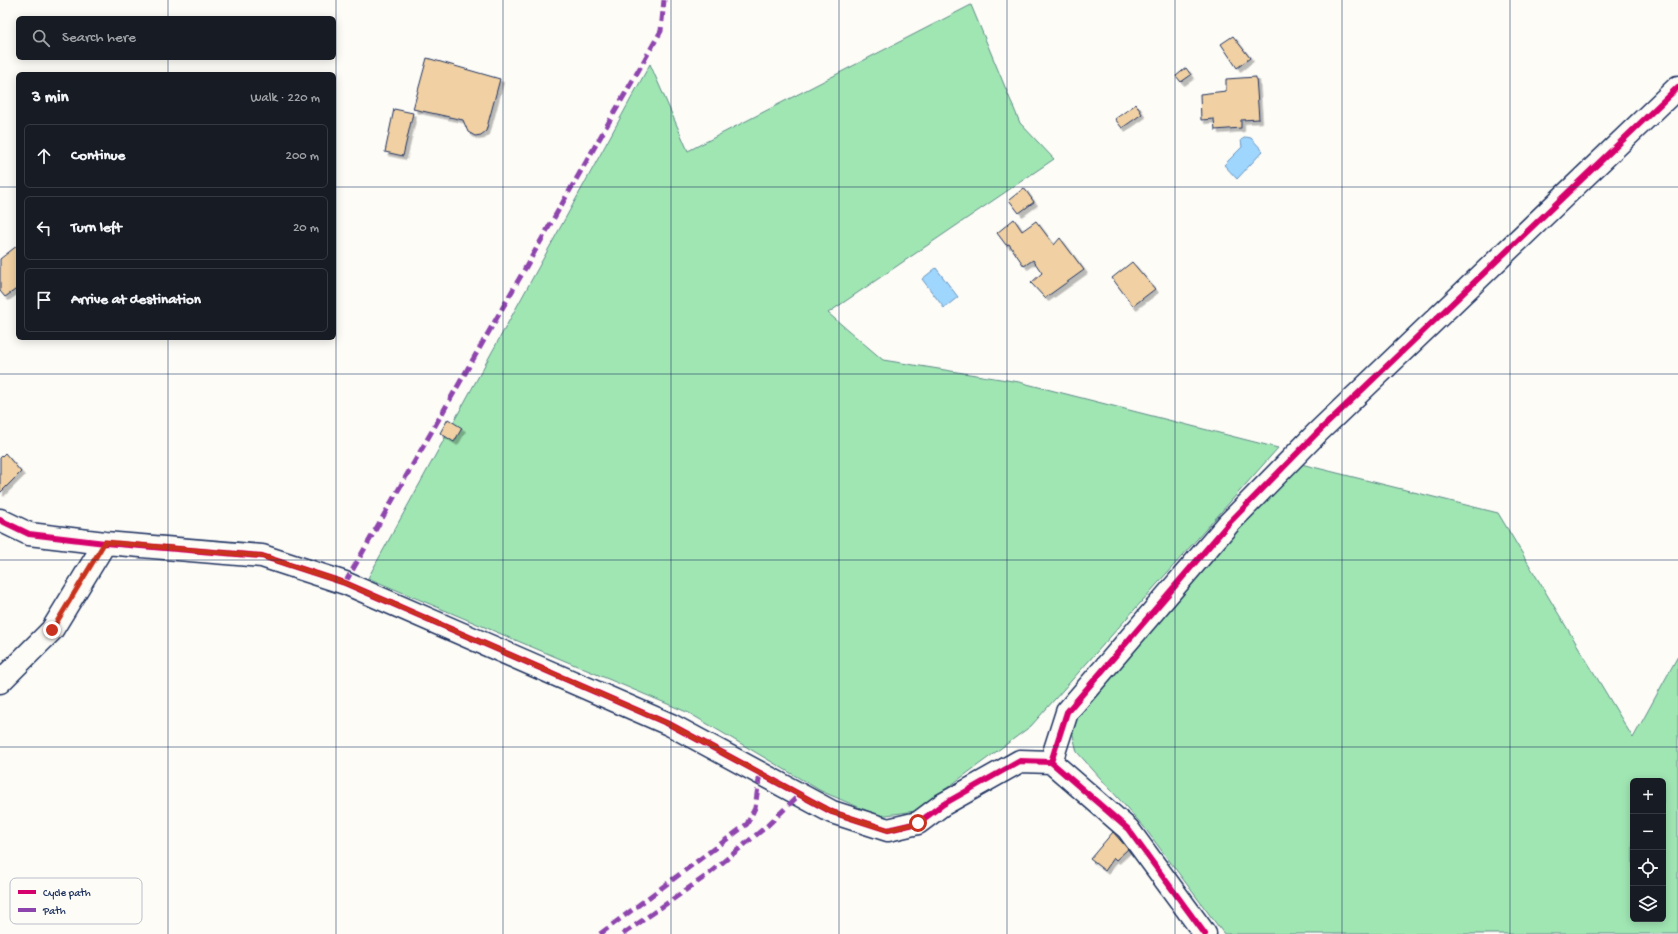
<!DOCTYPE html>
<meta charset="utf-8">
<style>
:root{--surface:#171b24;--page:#242831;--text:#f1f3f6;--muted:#9ea1a6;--line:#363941}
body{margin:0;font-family:"Gochi Hand",sans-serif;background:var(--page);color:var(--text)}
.controls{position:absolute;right:12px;bottom:12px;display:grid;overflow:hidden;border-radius:6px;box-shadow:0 2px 10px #0003}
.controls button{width:36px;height:36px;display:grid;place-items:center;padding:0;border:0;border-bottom:1px solid var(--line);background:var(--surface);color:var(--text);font:20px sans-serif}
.stop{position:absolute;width:12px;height:12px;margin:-9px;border:3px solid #c8321e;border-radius:50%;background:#fff}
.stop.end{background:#c8321e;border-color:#fff;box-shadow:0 1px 4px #0008}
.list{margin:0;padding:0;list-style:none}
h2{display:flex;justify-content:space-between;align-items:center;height:52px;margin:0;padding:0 16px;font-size:17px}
h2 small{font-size:13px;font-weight:400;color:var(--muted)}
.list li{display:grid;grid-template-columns:26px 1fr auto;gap:12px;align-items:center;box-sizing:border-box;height:64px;margin:0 8px 8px;padding:0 8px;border:1px solid var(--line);border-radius:6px}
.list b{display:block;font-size:15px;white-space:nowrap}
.list em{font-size:13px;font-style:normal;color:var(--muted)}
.icon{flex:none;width:22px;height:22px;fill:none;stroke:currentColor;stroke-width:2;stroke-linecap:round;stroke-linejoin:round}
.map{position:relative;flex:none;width:1678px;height:934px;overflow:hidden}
.search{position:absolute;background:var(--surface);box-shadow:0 2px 10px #0003;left:16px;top:16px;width:320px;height:44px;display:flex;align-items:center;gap:10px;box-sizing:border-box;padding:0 14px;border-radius:6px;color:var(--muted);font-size:15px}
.panel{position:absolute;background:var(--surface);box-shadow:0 2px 10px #0003;left:16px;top:72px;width:320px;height:268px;border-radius:6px}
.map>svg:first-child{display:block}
.green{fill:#a0e6b3;stroke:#5e8a88;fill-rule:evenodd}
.water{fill:#9ed6fd;stroke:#6a93bd}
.building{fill:#f1d1a3;stroke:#1b2f5e;filter:url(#shadow)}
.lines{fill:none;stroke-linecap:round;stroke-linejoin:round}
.minor-casing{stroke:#1b2f5e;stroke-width:25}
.minor{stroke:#fdfcf7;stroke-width:22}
.quiet{stroke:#8e44ad;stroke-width:5;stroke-dasharray:10 5;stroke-linecap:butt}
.cycleway-casing{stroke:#fdfcf7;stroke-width:8}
.cycleway{stroke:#d6006c;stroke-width:6}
.route{stroke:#c8321e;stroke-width:5}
.grid{fill:none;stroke:#1b2f5e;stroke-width:1;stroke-opacity:0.55}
.key{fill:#fdfcf7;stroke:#b9bec9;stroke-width:1}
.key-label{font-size:11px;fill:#1b2f5e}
</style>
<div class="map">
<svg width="1678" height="934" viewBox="0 0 1678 934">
<defs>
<filter id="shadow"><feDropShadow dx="3.5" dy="3.5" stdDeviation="0" flood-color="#0004"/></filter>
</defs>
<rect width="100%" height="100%" fill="#fdfcf7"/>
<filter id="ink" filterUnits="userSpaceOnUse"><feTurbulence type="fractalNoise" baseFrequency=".025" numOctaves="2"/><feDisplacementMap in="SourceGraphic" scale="8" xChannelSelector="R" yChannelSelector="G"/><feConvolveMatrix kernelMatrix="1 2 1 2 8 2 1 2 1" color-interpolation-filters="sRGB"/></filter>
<g filter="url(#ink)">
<!-- green -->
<path class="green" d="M971,5L1020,123L1054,159L828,313L883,360L1019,382L1278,448L1031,726L916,811L879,816L821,791L689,713L368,578L650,64L688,151Z
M1297,463L1498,513L1633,738L1678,656V934H1224L1144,827L1077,752L1071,727L1080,701ZM1633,781H1663V919H1633Z"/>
<!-- water -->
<path class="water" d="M1246,137L1251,138L1263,151L1237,179L1224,165L1242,147L1241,140Z
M936,268L958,297L944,308L922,279Z"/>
<!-- building -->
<path class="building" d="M1233,36L1250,58L1237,68L1221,44Z
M427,58L500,79L486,131L481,135L475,136L468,132L463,120L413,109Z
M1186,68L1191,75L1181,82L1176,76Z
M1256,77L1259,119L1241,120V128L1215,130L1214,119L1201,120L1200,94L1226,91V79Z
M1136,104L1142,114L1122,128L1115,119Z
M394,109L413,113L403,156L385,152Z
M1024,188L1034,202L1019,213L1009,200Z
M1014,219L1022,231L1036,221L1054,245L1060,238L1084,270L1045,298L1031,283L1042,273L1033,260L1024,266L1009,244L1006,245L997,233Z
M18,245V281L17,282L18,288L5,297L0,291V259Z
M1132,262L1155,289L1133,306L1112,278Z
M448,419L462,428L454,442L440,433Z
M5,453L21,472L0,493V458Z
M1113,832L1128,849L1116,860L1114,858L1105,871L1090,859Z"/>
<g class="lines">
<!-- minor casing -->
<g class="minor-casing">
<path id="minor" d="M0,520L29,534L105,543L262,556L345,583L671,725L832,812L888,830L918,823L942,805L1020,761L1051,762L1128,829L1205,934
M0,682L52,630L105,543
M1051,762L1067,712L1229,523L1317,433L1678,87"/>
</g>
<!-- minor -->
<use href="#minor" class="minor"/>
<!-- quiet -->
<path class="quiet" d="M345,583L661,31L664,0
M600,934L747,824L755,808L760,773
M623,934L706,876L767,826L800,794"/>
<!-- cycleway casing -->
<g class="cycleway-casing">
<path id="cycleway" d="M0,520L29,534L105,543L262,556L345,583L671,725L832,812L888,830L918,823L942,805L1020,761L1051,762L1128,829L1205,934
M1051,762L1067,712L1229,523L1317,433L1678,87"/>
</g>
<!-- cycleway -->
<use href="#cycleway" class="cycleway"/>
</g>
</g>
<g class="lines" filter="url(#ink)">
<!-- route -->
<path class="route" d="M52,630L105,542L262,556L345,583L671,725L832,812L888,830L918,823"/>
</g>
<!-- grid -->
<path class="grid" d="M168,0V18M336,0V934M503,0V934M671,0V934M839,0V934M1007,0V934M1175,0V934M1342,0V934M1510,0V934M168,58V74M0,187H18M334,187H1678M168,338V934M0,374H1678M0,560H1678M0,747H1678"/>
<!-- legend -->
<rect x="10" y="878" width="132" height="46" rx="6" class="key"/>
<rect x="18" y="890" width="18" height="4" fill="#d6006c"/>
<rect x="18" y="908" width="18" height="4" fill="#8e44ad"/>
<g class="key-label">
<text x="43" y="896">Cycle path</text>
<text x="43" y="914">Path</text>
</g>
</svg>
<div class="controls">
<button>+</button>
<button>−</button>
<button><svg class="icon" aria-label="locate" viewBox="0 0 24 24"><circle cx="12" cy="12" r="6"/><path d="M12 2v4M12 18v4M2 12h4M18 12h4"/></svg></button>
<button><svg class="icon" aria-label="layers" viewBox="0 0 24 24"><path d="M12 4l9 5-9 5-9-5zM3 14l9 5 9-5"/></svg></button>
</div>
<div class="stop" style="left:918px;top:823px"></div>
<div class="stop end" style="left:52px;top:630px"></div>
<div class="search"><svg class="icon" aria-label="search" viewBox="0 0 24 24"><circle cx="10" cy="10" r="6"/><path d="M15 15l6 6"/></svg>Search here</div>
<section class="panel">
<h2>3 min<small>Walk · 220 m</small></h2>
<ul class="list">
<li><svg class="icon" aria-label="ahead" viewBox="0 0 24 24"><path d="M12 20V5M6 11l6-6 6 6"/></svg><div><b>Continue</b></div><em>200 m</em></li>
<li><svg class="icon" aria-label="left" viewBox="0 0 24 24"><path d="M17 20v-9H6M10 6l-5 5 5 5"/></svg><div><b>Turn left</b></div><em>20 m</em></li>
<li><svg class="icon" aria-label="arrive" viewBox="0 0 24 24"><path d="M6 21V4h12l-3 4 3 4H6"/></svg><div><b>Arrive at destination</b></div></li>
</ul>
</section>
</div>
